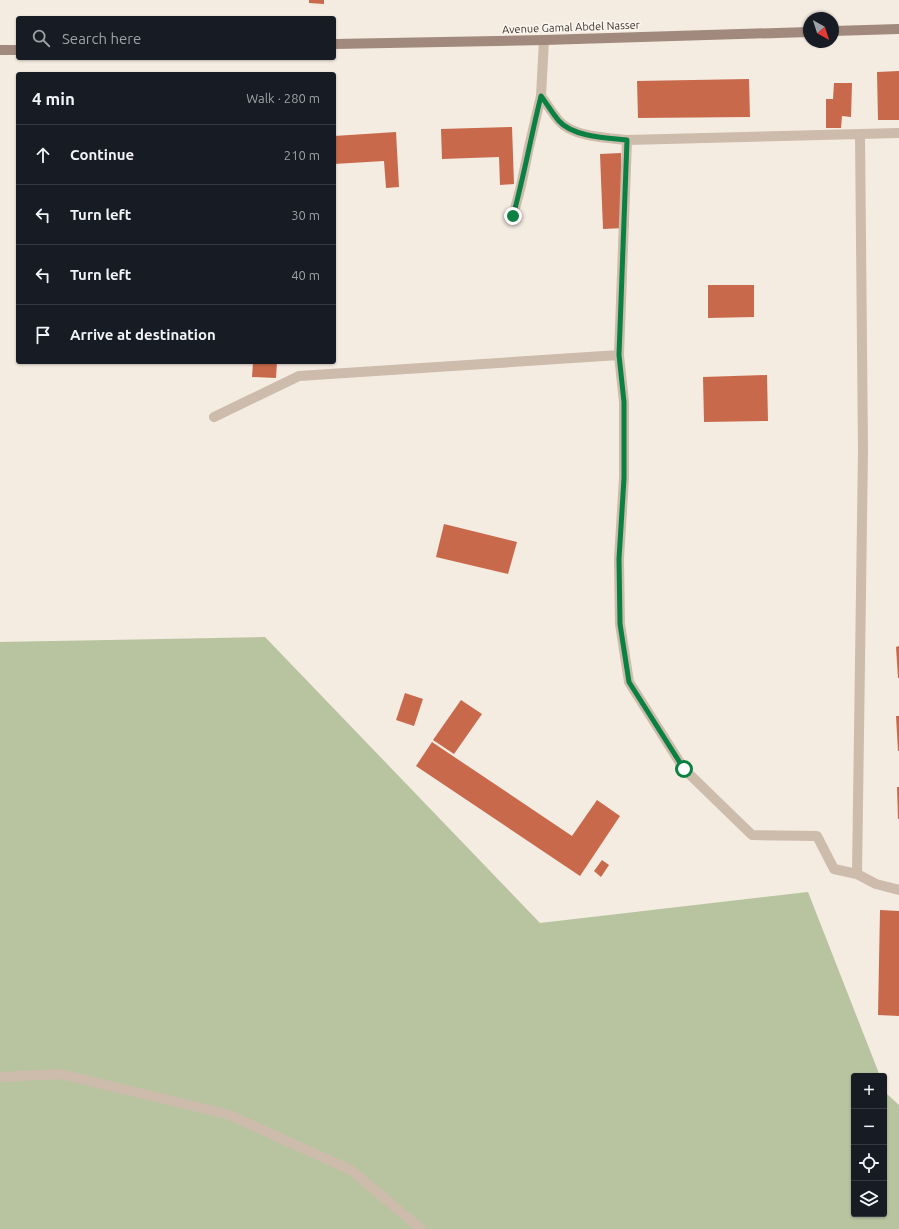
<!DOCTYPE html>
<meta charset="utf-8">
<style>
:root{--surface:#171b24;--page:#242831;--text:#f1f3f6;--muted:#9ea1a6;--line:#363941}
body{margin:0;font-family:Ubuntu,sans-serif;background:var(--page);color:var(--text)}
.controls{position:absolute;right:12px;bottom:12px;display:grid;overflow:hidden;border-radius:4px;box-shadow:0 1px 3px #0004}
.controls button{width:36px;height:36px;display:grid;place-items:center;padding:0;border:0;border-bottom:1px solid var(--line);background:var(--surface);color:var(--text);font:20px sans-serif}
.compass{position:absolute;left:803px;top:12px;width:36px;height:36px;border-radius:50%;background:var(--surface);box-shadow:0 1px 3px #0004;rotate:141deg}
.stop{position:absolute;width:12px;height:12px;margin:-9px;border:3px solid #0b8043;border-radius:50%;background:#fff}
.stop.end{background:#0b8043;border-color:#fff;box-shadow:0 1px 4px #0008}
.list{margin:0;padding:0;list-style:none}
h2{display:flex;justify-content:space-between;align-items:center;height:52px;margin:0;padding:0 16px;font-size:17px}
h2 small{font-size:13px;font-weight:400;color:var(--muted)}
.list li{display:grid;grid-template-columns:26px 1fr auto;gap:12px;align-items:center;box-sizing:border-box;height:60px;padding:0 16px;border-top:1px solid var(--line)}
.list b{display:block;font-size:15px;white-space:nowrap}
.list em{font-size:13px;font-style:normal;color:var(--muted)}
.icon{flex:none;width:22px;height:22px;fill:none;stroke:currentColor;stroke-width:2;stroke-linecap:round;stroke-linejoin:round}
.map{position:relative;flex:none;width:899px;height:1229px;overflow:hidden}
.search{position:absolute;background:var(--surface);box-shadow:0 1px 3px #0004;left:16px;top:16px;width:320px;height:44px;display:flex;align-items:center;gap:10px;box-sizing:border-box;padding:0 14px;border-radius:4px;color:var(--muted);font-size:15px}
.panel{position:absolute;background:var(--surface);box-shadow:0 1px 3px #0004;left:16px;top:72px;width:320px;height:292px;border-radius:4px}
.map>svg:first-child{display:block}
.green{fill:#b8c4a0}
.building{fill:#c8694b}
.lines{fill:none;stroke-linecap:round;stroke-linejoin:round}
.street{stroke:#cdbbac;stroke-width:10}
.secondary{stroke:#a18a7d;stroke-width:10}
.route{stroke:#0b8043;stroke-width:5}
.labels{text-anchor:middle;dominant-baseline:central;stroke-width:3.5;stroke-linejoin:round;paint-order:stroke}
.street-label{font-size:11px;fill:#3b302b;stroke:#fbf5ee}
</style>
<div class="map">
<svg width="899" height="1229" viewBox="0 0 899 1229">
<rect width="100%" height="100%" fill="#f4ebe1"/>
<!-- green -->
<path class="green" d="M265,637L540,923L808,892L880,1076H854V1214H884V1086L887,1094L899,1105V1229H0V642Z"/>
<!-- building -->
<path class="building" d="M309,0H324V4L309,3Z
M899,71V120H878L877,72Z
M749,79L750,117L638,118L637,81Z
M834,83H852L851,117L842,116L841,128H826V99H833Z
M512,127L514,184L500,185L499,157L442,159L441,129Z
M396,132L399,187L386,188L384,161L334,164V136Z
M621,153L624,228L603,229L600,154Z
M708,285H754V317L708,318Z
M253,362H277L276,378L252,377Z
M767,375L768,421L704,422L703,377Z
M444,524L517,542L508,574L436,557Z
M899,646V678H898L896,647Z
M405,693L423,699L414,726L396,720Z
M461,700L482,714L454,754L433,740Z
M896,716H899V751H898Z
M432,742L572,836L597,800L620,816L580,876L416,766Z
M897,787H899V819H898Z
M602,860L609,865L601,877L594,871Z
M880,910L899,911V1016L878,1015Z"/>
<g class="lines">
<!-- street -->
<path class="street" d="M541,96C547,104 553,114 559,121C573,137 608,138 627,140L899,133
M627,140L619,355L624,402V478L619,559L620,624L629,682L684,769L752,835L817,836L834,869L857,874L876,884L899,890
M513,216L521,186L529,147L541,96L544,40
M214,417L299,376L619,355
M857,874L863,451L860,134
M0,1077L60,1074L227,1114L351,1170L421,1229"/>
<!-- secondary -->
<path class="secondary" d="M833,31L899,29
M334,44L544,40L809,32
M0,50H18"/>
</g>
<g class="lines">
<!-- route -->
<path class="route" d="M513,216C524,176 531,136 541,96C547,104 553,114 559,121C573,137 608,138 627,140L619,355L624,402V478L619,559L620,624L629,682L684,769"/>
</g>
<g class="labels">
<!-- street labels -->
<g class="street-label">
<text transform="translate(571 27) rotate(-2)">Avenue Gamal Abdel Nasser</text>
</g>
</g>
</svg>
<div class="controls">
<button>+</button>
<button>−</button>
<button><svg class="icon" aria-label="locate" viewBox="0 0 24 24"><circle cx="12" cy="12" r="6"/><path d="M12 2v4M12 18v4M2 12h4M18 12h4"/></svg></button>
<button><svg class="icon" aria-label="layers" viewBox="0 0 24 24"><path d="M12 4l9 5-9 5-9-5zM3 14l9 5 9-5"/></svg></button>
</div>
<svg class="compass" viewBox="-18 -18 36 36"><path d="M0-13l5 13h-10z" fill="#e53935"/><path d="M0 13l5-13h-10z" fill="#9ea1a6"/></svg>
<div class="stop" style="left:684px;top:769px"></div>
<div class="stop end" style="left:513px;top:216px"></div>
<div class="search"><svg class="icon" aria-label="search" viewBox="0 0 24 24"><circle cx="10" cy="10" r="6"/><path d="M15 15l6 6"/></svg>Search here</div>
<section class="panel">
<h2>4 min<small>Walk · 280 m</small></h2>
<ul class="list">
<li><svg class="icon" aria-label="ahead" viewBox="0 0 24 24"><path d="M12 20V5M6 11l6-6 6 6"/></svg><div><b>Continue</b></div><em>210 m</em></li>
<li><svg class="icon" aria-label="left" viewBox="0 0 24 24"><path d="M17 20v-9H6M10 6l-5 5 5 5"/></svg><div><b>Turn left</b></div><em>30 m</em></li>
<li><svg class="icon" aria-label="left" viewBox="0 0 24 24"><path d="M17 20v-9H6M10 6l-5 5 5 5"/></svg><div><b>Turn left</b></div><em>40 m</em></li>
<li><svg class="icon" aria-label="arrive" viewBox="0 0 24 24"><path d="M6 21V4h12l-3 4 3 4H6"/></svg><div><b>Arrive at destination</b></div></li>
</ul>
</section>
</div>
